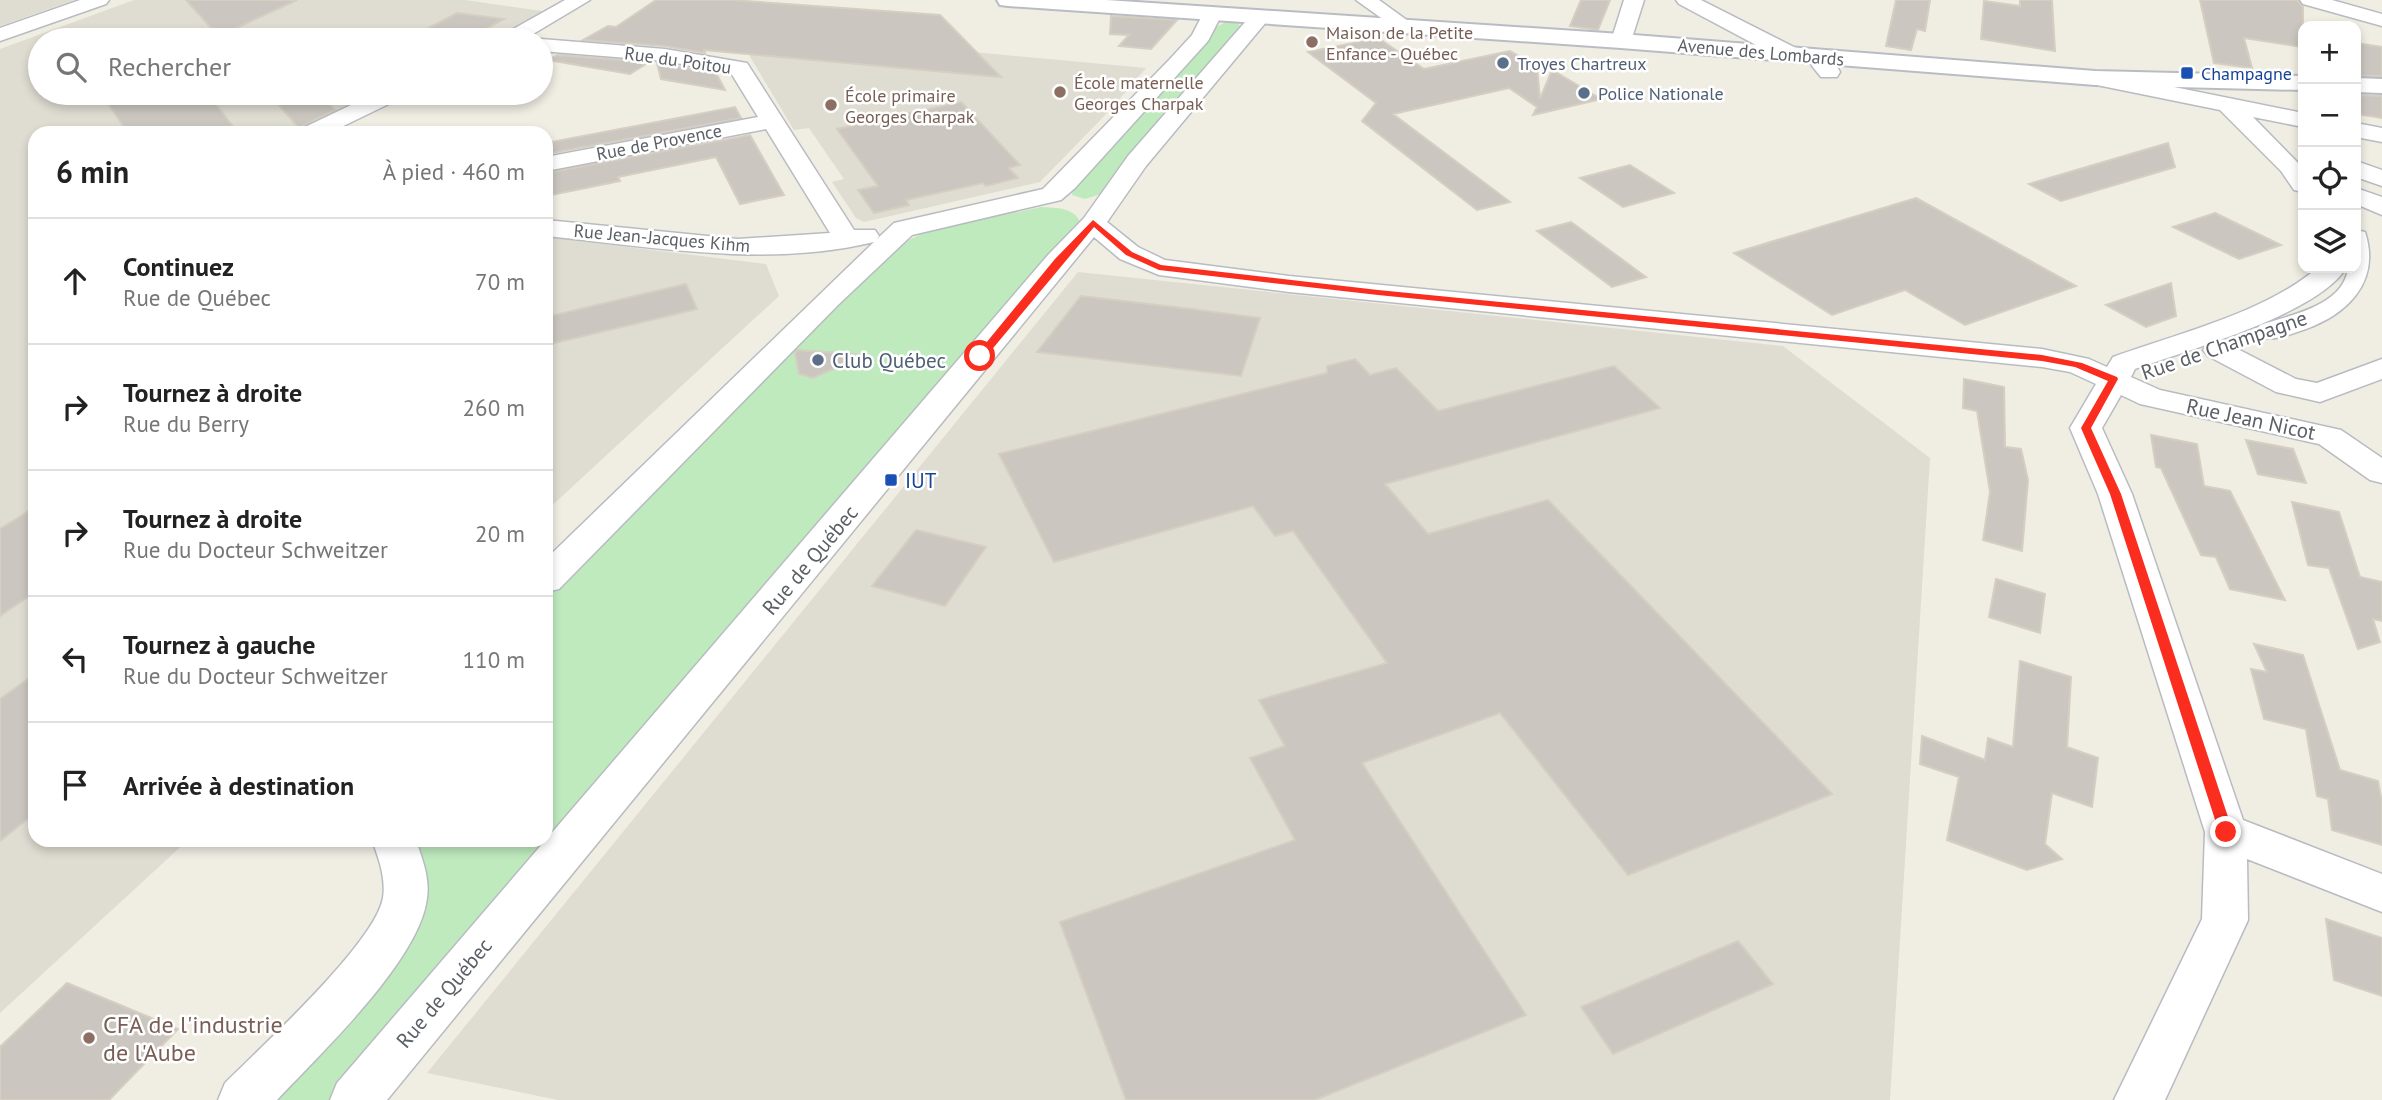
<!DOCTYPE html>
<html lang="fr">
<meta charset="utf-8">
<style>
:root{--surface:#fff;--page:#f6f6f6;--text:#222;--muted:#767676;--line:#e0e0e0}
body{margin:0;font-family:"PT Sans",sans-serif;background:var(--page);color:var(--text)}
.controls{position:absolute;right:21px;top:21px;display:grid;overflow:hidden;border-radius:14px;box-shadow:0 4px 10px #0003}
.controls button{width:63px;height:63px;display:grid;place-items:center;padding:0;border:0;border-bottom:2px solid var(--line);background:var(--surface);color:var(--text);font:35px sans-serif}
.stop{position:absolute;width:21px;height:21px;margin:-16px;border:5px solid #fa2d1f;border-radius:50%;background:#fff}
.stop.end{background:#fa2d1f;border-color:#fff;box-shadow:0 2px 7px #0008}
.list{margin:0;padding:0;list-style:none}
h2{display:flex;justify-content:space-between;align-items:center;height:91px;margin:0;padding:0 28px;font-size:30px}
h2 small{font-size:23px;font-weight:400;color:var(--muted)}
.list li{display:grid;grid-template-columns:46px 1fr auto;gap:21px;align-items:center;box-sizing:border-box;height:126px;padding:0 28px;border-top:2px solid var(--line)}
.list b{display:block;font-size:26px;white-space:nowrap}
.list p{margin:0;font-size:23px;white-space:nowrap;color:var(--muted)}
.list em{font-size:23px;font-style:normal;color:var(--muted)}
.icon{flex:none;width:38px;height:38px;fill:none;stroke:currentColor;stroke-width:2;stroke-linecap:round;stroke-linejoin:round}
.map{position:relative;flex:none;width:2382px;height:1100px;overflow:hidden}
.search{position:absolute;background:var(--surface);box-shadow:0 4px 10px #0003;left:28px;top:28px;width:525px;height:77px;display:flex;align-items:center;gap:18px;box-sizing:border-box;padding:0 24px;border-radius:38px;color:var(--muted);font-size:26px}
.panel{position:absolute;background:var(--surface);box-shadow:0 4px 10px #0003;left:28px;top:126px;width:525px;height:721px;border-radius:21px}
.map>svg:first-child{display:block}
.education{fill:#dfdcd2}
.green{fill:#beeabd}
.building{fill:#cbc7c0;stroke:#d5cec1;stroke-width:2}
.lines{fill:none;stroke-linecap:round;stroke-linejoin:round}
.street-casing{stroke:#b8bcc1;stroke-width:3}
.secondary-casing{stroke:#b9bdc3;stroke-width:4}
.street{fill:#fff;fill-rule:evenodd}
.secondary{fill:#fff;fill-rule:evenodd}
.route{fill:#fa2d1f}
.education-dot{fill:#8d6e63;stroke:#fff;stroke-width:2.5}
.service-dot{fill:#5c6f8a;stroke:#fff;stroke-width:2.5}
.transit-dot{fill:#1a4fb4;stroke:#fff;stroke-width:2.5}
.labels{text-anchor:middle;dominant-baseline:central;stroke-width:5;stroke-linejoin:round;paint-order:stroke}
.far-education-label{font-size:18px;fill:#785e54;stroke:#fff;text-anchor:start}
.far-street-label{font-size:18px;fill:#5b6066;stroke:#fff}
.far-service-label{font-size:18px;fill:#4e5e75;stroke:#fff;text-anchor:start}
.far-transit-label{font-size:18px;fill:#164399;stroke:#fff;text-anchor:start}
.street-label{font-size:21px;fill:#5b6066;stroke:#fff}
.service-label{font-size:21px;fill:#4e5e75;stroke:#fff;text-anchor:start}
.transit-label{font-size:21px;fill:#164399;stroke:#fff;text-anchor:start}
.near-education-label{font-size:24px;fill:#785e54;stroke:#fff;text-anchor:start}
</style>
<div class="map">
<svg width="2382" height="1100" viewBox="0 0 2382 1100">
<rect width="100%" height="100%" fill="#f0ede3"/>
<!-- education -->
<path class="education" d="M0,0H74L0,26Z
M134,0H465L549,12L491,40H40V93H382L299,133H35V840H188L0,1013V49Z
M768,33L1146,68L1110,110L1040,182L864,222L856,218L832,182L844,179L813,134L809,128L794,130L746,50Z
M546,237L766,264L779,296L546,511Z
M1078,272L1783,346L1930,458L1890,1100H558L427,1073Z"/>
<!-- green -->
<path class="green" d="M1226,22L1237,23L1243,28L1101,194L1085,199L1072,195L1073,187L1216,27Z
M1041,207C1056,208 1075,207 1081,224L344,1100H265L422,869L416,840H546V588L895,247L925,232Z"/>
<!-- building -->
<path class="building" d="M186,0H297L230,31L211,28Z
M656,0H731L940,15L1001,77L704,50L705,53L665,46L583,40L608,26L616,27Z
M1581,0H1610L1598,30L1570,26Z
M1896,0H1930L1925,31L1917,29L1911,50L1886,46Z
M2020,0H2052L2055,51L1981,39L1984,1L2020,6Z
M2200,0H2297L2303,7V47L2244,38L2252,68L2214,63Z
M457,13L504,19L466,40H406Z
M1111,16L1177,20L1151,49L1119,46L1129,35L1110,34Z
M1378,38L1424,69L1510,51L1537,67L1540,99L1552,70L1601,99L1533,115L1537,107L1509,88L1393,114L1510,202L1477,210L1362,121L1376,103L1308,52Z
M2356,43L2382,47V76H2356Z
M558,55L649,62L630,74L548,60Z
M657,63L716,73L725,90L661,79Z
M101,93H207L238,133H128Z
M268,93H319L335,110L299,128Z
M2356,95L2382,96V118L2356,114Z
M961,102L1020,165L1009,168L1018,178L986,186L983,183L906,200L909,205L874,213L858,190L878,186L837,129Z
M735,107L741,118L546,154V143Z
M750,135L784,195L740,204L716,157L618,177L620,181L546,196V173Z
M2168,143L2175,167L2061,201L2029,184Z
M1630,165L1674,193L1623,207L1580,178Z
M1916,198L2076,286L1965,325L1905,290L1832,315L1734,253Z
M2215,213L2281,245L2239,259L2173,227Z
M1571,222L1646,277L1612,287L1537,231Z
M2171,283L2176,316L2146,327L2106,305Z
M686,284L697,309L546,345V317Z
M1081,296L1191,309L1260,318L1241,376L1037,352Z
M797,350L865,355L813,378L799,374L795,353Z
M1355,359L1370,375L1396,368L1438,411L1614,366L1660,408L1385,484L1428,534L1548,500L1832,794L1628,875L1500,713L1362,763L1526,1015L1315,1100H1126L1060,922L1295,840L1250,758L1285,746L1259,700L1387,663L1293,531L1275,536L1253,506L1054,562L999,454L1327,373V366Z
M1964,379L2004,387L2005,447L2021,449L2028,480L2022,551L1983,540L1990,492L1977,411L1963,408Z
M2151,435L2197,444L2204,486L2230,491L2285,600L2230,589L2216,557L2201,555L2161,468L2156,467Z
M2246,440L2293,449L2306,483L2258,474Z
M2292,502L2339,512L2360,577L2382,582V621L2373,619L2380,642L2358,649L2329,568L2308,565Z
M35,507V592L0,616V529Z
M916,530L986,547L945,606L872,586Z
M1996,579L2045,594L2040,633L1989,617Z
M2254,644L2303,655L2340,770L2378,781L2382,802V845L2332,830L2328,799L2317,796L2306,729L2264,719L2251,669L2267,672Z
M2020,661L2071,677L2067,747L2098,758L2092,807L2052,793L2045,844L2062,859L2027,870L1947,840L1959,777L1920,764L1922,736L1985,760L1988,738L2013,747Z
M35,674V813L0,841V699Z
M2326,919L2382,938V996L2334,980Z
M1738,941L1773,984L1613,1054L1581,1007Z
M67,983L178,1029L109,1100H0V1047Z"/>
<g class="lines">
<!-- street casing -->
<g class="street-casing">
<path id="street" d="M80,0H109L106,4L0,41V28Z
M565,0H590L523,40H498L501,36Z
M1356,0H1379L1415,26L1412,30H1398Z
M1624,0H1644L1631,41L1628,45H1614L1611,41Z
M1676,0H1701L1800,50L1803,55L1800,60H1784L1679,4Z
M2300,0H2332L2382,14V26L2303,4Z
M1212,8L1219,10L1222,14L1208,41L1075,188L1061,200L912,235L838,305L559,589L546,592V559L874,242C767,268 653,247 546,236V220L738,239L830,233L766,129L546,171V157L758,117L731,73L665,61L541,51V40H535L541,39L665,49L747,63L854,230H875L879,236L877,239L894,223L1043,189L1170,59L1192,35L1205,10Z
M1260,11L1267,13L1270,17L1267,21L1146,166L1107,222L1138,247L1165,260L1289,276L2042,349L2089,359L2107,367L2113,357C2177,334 2267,312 2317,268H2346C2318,314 2188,350 2135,369L2131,377L2160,390L2341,430L2382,458V483L2370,480L2319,444L2140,404L2121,395L2102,428L2132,494L2243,820L2382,874V912L2247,859L2248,920L2165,1100H2114L2202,919L2205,832L2098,494L2070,428L2096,384L2070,372L2042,367L1289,292L1159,275L1120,259L1094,237L387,1100H330L337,1083L1048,255L1084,218L1128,156L1253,13Z
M1821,51L1829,52L1840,72L1837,77H1821L1812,66L1810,57L1813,52Z
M2095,71L2303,113V127L2253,117L2303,168V192L2294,190L2281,171L2220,110L2087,83L2084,78L2087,73Z
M376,93H404L401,98L329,133H299L303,128Z
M2356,123L2382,128V142L2356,137Z
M2356,161L2382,170V186L2356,177Z
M2356,188L2382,197V215L2356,204Z
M2356,230L2365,232C2382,284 2344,316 2303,330C2288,335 2275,341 2260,337L2256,331L2260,325C2290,315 2344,306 2348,268H2356Z
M2218,341L2228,344L2296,379L2317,383L2382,359V379L2320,402L2276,392L2208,356L2203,350L2208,344Z
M372,840H416C422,859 430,877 427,898C420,960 320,1054 277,1100H218L225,1083C261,1047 375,943 383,898C386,878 379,859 372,840Z"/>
</g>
<!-- secondary casing -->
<g class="secondary-casing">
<path id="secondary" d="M997,0H1106L1621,34L2095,71L2303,76V90L2095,85L1621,48L1008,6L1000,5Z
M2356,78L2382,79V93L2356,92Z"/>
</g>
<!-- street -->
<use href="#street" class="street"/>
<!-- secondary -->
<use href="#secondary" class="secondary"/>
</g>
<!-- route -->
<path class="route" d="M1093,220L1132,252L1161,265L1378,290L2042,355L2082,363L2117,377L2118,379L2091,428L2121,494L2233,832L2231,836H2221L2219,832L2110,494L2081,428L2108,381L2075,367L2042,361L1378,295L1159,270L1126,255L1094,227L984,359H977V354L1055,259Z"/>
<!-- markers -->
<g class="education-dot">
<circle cx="1312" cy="42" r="7"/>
<circle cx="1060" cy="92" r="7"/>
<circle cx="831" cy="105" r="7"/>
<circle cx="89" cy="1038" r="7"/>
</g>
<g class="service-dot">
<circle cx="1503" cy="63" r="7"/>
<circle cx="1584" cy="93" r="7"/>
<circle cx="818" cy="360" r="7"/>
</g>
<g class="transit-dot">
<rect x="2180" y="66" width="14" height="14" rx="3.5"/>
<rect x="884" y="473" width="14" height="14" rx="3.5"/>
</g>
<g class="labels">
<!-- far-education labels -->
<g class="far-education-label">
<text x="1326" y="32">Maison de la Petite<tspan x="1326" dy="21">Enfance - Québec</tspan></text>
<text x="1074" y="82">École maternelle<tspan x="1074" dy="21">Georges Charpak</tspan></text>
<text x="845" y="95">École primaire<tspan x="845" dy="21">Georges Charpak</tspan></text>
</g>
<!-- far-street labels -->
<g class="far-street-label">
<text transform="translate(1761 52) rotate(5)">Avenue des Lombards</text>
<text transform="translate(678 60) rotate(8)">Rue du Poitou</text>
<text transform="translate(659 142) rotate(-11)">Rue de Provence</text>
<text transform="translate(662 238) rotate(5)">Rue Jean-Jacques Kihm</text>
</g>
<!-- far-service labels -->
<g class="far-service-label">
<text x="1517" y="63">Troyes Chartreux</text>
<text x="1598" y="93">Police Nationale</text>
</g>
<!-- far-transit labels -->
<g class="far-transit-label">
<text x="2201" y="73">Champagne</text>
</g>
<!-- street labels -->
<g class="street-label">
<text transform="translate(2224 345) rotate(-19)">Rue de Champagne</text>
<text transform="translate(2251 419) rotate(12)">Rue Jean Nicot</text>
<text transform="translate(810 560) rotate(-50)">Rue de Québec</text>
<text transform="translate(444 993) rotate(-50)">Rue de Québec</text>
</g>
<!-- service labels -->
<g class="service-label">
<text x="832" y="360">Club Québec</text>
</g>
<!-- transit labels -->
<g class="transit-label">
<text x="905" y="480">IUT</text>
</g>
<!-- near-education labels -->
<g class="near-education-label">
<text x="103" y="1024">CFA de l'industrie<tspan x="103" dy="28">de l'Aube</tspan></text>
</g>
</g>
</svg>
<div class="controls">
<button>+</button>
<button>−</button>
<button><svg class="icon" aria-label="locate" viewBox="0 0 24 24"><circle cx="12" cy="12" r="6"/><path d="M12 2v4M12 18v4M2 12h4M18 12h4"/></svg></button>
<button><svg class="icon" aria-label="layers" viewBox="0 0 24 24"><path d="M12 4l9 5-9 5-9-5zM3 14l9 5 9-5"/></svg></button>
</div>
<div class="stop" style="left:980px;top:356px"></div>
<div class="stop end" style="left:2226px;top:832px"></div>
<div class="search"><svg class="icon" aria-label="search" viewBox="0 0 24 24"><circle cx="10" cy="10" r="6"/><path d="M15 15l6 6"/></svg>Rechercher</div>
<section class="panel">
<h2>6 min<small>À pied · 460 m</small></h2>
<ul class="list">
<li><svg class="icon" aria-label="ahead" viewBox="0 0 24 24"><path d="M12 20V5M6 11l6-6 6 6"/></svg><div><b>Continuez</b><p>Rue de Québec</p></div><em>70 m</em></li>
<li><svg class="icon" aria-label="right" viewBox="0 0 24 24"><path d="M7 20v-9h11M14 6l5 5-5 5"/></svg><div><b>Tournez à droite</b><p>Rue du Berry</p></div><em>260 m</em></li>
<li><svg class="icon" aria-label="right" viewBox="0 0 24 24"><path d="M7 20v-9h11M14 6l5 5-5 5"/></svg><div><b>Tournez à droite</b><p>Rue du Docteur Schweitzer</p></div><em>20 m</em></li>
<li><svg class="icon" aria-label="left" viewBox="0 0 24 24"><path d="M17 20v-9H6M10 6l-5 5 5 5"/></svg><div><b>Tournez à gauche</b><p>Rue du Docteur Schweitzer</p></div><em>110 m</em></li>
<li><svg class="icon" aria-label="arrive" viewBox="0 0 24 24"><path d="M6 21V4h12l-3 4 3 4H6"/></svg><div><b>Arrivée à destination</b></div></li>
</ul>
</section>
</div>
